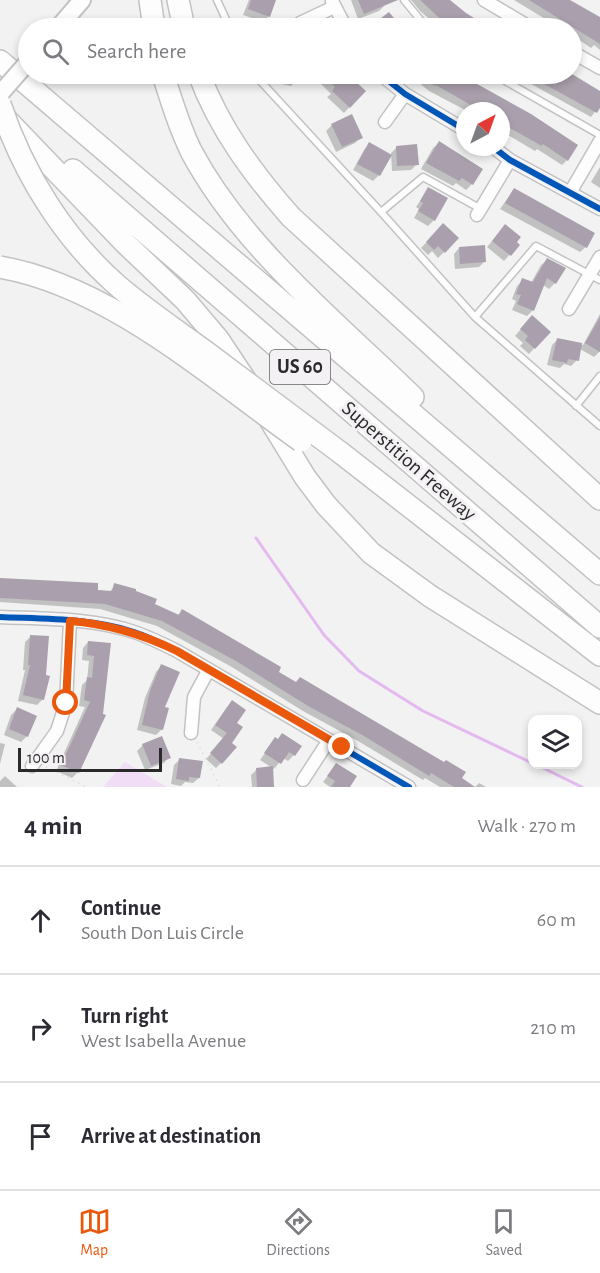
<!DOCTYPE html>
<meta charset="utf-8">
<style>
:root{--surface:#fff;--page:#f7f7f7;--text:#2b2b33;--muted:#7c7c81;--line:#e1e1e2;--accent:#ea580c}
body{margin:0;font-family:"Alegreya Sans",sans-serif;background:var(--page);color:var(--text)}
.controls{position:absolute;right:18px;bottom:18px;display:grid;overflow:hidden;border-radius:12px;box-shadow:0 3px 9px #0003}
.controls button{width:54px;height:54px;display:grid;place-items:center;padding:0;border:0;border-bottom:2px solid var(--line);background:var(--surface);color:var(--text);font:30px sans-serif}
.compass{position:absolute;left:456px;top:102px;width:54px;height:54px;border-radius:50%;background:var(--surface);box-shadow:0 3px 9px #0003;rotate:41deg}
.scale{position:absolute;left:18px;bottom:15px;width:144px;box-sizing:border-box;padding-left:6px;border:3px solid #2b2a2b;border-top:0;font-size:16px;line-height:21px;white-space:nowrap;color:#2b2a2b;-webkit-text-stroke:4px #f3f1f3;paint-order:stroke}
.stop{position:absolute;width:18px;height:18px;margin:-14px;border:4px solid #ea580c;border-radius:50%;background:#fff}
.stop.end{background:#ea580c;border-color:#fff;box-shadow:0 2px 6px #0008}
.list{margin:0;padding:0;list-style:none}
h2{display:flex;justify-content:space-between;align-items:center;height:78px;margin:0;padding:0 24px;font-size:26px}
h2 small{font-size:20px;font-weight:400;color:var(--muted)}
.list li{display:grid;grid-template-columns:39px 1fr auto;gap:18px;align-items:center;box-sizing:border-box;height:108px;padding:0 24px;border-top:2px solid var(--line)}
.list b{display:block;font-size:22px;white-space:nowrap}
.list p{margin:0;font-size:20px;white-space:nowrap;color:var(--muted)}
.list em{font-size:20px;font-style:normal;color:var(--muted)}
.icon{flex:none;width:33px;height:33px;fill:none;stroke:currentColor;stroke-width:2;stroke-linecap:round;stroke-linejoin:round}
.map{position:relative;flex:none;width:600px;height:787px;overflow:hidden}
.search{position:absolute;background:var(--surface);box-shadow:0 3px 9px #0003;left:18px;right:18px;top:18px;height:66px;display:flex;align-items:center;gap:15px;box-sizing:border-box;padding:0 21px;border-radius:33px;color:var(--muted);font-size:22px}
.sheet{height:402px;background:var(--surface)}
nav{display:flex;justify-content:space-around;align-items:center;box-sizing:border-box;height:84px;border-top:2px solid var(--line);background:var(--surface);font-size:16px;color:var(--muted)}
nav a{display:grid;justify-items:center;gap:3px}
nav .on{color:var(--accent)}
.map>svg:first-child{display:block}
.green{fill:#f1def6}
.shadow{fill:#0003}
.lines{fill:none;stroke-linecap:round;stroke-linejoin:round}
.stream{stroke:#e3b9f0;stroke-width:3}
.building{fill:#aaa0ad}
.lane-casing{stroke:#c2c2c2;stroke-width:9}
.street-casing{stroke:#c2c2c2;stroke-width:15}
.secondary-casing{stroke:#c2c2c2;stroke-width:20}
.highway-casing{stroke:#c2c2c2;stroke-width:24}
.path{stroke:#deddde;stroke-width:1.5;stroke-dasharray:1.5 4.5;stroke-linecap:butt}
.lane{stroke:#fdfdfd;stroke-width:6}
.street{stroke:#fdfdfd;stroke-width:12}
.secondary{stroke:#fdfdfd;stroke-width:16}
.highway{stroke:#fdfdfd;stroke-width:21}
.secondary-bridge-casing{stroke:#c2c2c2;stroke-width:20;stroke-linecap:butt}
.highway-bridge-casing{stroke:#c2c2c2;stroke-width:24;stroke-linecap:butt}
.secondary-bridge{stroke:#fdfdfd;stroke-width:16}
.highway-bridge{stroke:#fdfdfd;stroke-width:21}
.cycleway-casing{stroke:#f3f1f3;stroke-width:10}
.cycleway{stroke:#0057b8;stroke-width:6}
.route{stroke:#ea580c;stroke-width:8}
.labels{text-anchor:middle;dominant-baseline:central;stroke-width:6;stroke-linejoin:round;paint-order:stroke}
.shield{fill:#f3f1f3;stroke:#676667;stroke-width:1.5}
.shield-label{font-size:20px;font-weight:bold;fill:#2b2a2b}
.street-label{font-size:21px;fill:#2b2a2b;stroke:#f3f1f3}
</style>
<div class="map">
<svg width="600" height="787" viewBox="0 0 600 787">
<rect width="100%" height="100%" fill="#f2f2f2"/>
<!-- green -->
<path class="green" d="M125,762L167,787H103Z"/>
<!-- shadow -->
<path class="shadow" d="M249,0H275L269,16L263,22L243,15Z
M351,0H383L385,5L379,11L358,19Z
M411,0H448L465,15L487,28H440L420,11Z
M514,0H568L600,19V50L594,45L591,48L572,35V28H560Z
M269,74H298L297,80L291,86L268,81Z
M311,74H344L364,92L344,113L327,97L331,94Z
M408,74H449L453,77L457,74L567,160L562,165L537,149L535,151L501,131V111H467L429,91Z
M513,74H569L600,92V105L591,117Z
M332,125L361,137L355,143L336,152L326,131Z
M439,143L472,184L466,190L456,183L453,186L421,169L433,148Z
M369,144L379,175L373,181L353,170L364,150Z
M397,147L417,164L411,170L392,171L391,153Z
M600,167V188L591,182Z
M428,189L434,220L428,226L414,218L419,209L416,207Z
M514,189L586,247L580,252L500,209Z
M443,225L457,239L438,258L432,251L428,255L421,248Z
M500,232L518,245L504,261L487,247Z
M459,248L485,261L479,267L455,269L454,254Z
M547,260L555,283L549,289L543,285L533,310L527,316L512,310L516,301L512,299L517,286L523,280L531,283L541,265Z
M600,314V351L594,357L580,349L577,360L571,366L564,364L560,368L547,365L552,345L558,339L583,345Z
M526,323L549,332L529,354L520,346L523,343L515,336Z
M0,579L109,593L115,585L177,616L182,610L277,672L472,787H440L425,778L423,780L358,741L303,711L230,666L157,626L100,609L0,602Z
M31,636L44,677L43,699L37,705L18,701L25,670H23L25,642Z
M88,642L110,644L78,772L72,778L56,771L85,707L79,706L82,685L87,680L89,661L82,660L83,648Z
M161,666L163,708L162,729L156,735L137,730L145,698L156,672Z
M227,707L235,723L230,744L221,763L216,768L206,759L224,739L211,730Z
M17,709L35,717L27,736L21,742L4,735L11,715Z
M275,739L294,755L288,761L283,758L274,769L260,760Z
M0,743L5,744L0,764Z
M143,745L169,757L164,763L145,770L137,751Z
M180,759L199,778L193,783L185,782L181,786L171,784L174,765Z
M336,765L348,787H330L323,782Z
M257,769L273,787H252L251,775Z
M5,776L17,787H0V781Z
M479,783L486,787H475Z"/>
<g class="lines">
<!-- stream -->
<path class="stream" d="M256,538L324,635L359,671L423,711L532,763
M535,764L582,787"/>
</g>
<!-- building -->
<path class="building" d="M251,0H276L270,17L248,9Z
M358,0H398L364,14Z
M420,0H450L466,13L490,28H450Z
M529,0H570L600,17V44Z
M389,12L402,28H368Z
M322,74H347L366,91L350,108L332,91L335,87Z
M419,74H459L531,114L578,145L568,161L543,144L542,146L501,123V111H481L436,85L435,86Z
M526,74H572L600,91V108L597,113Z
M352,114L363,138L342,147L331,124Z
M439,141L483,169L473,185L462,178L459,181L426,163Z
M369,142L392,155L380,176L357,164Z
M417,144L419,165L397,166L396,146Z
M428,187L448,198L435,221L418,211L423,203L420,201Z
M514,188L595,233L587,248L505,203Z
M443,223L459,238L445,253L438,246L434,250L426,242Z
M505,224L521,237L517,242L520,245L511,256L492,241Z
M485,245L486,262L460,264L459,247Z
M547,258L566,268L556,284L547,278L534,311L517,304L521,295L516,294L522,278L533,282Z
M532,315L551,332L535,349L525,340L528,336L520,329Z
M600,317V352L585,343Z
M557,338L582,343L579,361L568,359L567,363L552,360Z
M0,578L98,583V590L112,591L114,583L136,589V591L157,599L155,604L179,615L182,609L281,667L279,672L296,682L300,677L444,762L446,760L466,772L462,778L475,787H454L431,773L429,776L364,736L308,706L236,661L162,621L105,604L0,598Z
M30,635L49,636L46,675L50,676L44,700L23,695L30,665H28Z
M88,641L111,643L103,714L106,715L79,773L61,765L90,702L84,700L87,677L92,678L94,656L87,655Z
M161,664L180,672L165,707L169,708L163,730L142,725L150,691Z
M232,700L246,710L237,723L243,727L232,743L237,747L222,764L210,753L227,733L215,725Z
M17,707L37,716L28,737L9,729Z
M282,733L302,746L295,756L289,752L281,764L264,753L275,737L278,739Z
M162,736L171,758L151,766L142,744Z
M179,758L203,761L200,778L189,777V781L176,779Z
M336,763L357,776L350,787H331L335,781L327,776Z
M273,766L274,787H257L256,768Z"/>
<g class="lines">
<!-- lane casing -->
<g class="lane-casing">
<path id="lane" d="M217,0L230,28
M404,0L427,28
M254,74L381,212L475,317L600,426
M493,74L600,135
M381,212L423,177L481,209
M475,317L536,246L600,280
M576,406L600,376"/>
</g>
<!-- street casing -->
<g class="street-casing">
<path id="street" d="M484,0L531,28
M332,1L346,28
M300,23L334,7
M572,52L600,68
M380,74L405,94L465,130
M385,122L405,94
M493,147L510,160L600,209
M571,191L600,141
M477,215L510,160
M569,309L600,257
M0,617C44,619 92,618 134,632C149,637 163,644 177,651L409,787
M191,733L194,697L208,671
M32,766L57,731L66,703L70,621
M303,780L329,740"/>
</g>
<!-- secondary casing -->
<g class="secondary-casing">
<path id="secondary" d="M58,28L82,0"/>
</g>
<!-- highway casing -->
<g class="highway-casing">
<path id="highway" d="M150,0L154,28
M178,0L184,28
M0,61L600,574
M163,74C171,100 179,126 191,151C242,247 336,322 413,397
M199,74C219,128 253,174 291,217L600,499
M6,119L125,243L185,300L218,339L246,381
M73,170L600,627
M267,415L305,477L326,505L371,553L430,596L600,703
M341,453L600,655"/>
</g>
<!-- path -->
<path class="path" d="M197,742L220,787
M46,767L86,787"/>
<!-- lane -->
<use href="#lane" class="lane"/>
<!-- street -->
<use href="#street" class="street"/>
<!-- secondary -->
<use href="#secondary" class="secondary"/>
<!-- highway -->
<use href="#highway" class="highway"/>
<!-- secondary-bridge casing -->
<g class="secondary-bridge-casing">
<path id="secondary-bridge" d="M0,94L28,62"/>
</g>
<!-- highway-bridge casing -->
<g class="highway-bridge-casing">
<path id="highway-bridge" d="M0,104C23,173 63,238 118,286C146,310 176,330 206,352C251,386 296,419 341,453
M0,267C110,286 212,378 301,441"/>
</g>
<!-- secondary-bridge -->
<use href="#secondary-bridge" class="secondary-bridge"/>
<!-- highway-bridge -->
<use href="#highway-bridge" class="highway-bridge"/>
<!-- cycleway casing -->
<g class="cycleway-casing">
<path id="cycleway" d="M380,74L405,94L465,130
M493,147L510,160L600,209
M0,617C44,619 92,618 134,632C149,637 163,644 177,651L409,787"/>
</g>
<!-- cycleway -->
<use href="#cycleway" class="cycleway"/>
</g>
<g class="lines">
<!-- route -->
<path class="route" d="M66,703L70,621C109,624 142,634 177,651L342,747"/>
</g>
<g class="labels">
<!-- shield labels -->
<rect class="shield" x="270" y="350" width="60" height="34" rx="4.5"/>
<g class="shield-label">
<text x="300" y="367">US 60</text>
</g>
<!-- street labels -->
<g class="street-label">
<text transform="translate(409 461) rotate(41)">Superstition Freeway</text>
</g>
</g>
</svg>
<div class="controls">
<button><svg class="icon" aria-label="layers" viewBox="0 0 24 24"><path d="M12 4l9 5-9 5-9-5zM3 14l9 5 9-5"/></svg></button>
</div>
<svg class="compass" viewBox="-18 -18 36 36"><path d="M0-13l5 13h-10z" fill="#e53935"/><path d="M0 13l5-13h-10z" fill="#7c7c81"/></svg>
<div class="scale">100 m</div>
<div class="stop" style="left:66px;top:703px"></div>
<div class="stop end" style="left:342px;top:747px"></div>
<div class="search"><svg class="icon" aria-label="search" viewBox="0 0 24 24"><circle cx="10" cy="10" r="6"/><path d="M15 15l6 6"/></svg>Search here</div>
</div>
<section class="sheet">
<h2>4 min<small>Walk · 270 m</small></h2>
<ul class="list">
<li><svg class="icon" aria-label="ahead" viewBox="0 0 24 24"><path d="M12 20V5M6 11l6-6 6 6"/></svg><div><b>Continue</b><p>South Don Luis Circle</p></div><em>60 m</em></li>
<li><svg class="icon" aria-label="right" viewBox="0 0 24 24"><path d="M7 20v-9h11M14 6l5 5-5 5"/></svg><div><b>Turn right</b><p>West Isabella Avenue</p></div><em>210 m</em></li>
<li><svg class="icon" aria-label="arrive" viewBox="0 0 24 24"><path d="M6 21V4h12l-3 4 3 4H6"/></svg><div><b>Arrive at destination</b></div></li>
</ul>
</section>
<nav>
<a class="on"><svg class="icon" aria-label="map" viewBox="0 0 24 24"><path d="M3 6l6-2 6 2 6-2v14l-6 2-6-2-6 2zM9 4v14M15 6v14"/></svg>Map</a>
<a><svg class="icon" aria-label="directions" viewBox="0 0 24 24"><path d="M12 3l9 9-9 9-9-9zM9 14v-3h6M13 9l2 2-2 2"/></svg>Directions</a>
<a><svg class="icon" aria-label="saved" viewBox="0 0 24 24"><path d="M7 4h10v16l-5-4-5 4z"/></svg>Saved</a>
</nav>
